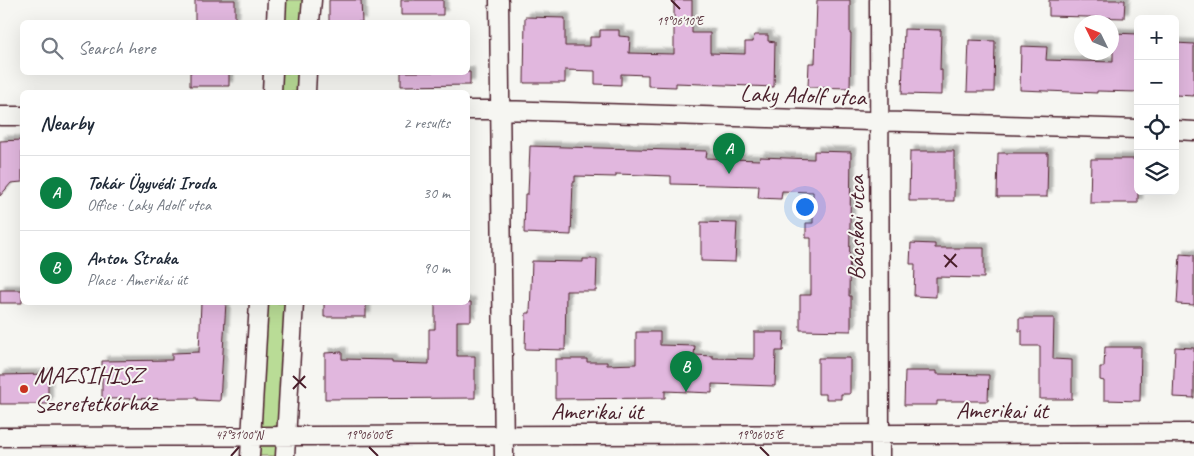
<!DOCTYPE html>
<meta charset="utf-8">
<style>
:root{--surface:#fff;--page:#f6f6f7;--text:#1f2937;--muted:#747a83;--line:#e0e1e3;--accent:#0b8043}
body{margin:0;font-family:Caveat,sans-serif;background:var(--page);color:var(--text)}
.controls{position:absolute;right:15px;top:15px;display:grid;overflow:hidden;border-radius:8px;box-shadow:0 5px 20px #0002}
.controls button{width:45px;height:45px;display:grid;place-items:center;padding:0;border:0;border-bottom:1px solid var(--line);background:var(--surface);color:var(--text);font:25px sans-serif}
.compass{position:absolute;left:1074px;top:15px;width:45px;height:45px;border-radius:50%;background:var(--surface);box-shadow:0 5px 20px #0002;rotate:313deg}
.you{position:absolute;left:804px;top:206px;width:18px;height:18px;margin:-12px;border:4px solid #fff;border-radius:50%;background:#1a73e8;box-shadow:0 0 0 8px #1a73e833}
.badge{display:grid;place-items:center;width:32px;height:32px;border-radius:50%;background:var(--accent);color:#fff;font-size:16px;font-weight:700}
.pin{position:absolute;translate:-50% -41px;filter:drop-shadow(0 1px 2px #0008)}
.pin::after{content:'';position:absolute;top:26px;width:18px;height:15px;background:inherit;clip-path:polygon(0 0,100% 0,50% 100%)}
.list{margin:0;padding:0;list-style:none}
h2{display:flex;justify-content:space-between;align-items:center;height:65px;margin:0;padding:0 20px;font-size:21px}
h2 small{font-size:16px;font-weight:400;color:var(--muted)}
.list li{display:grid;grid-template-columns:32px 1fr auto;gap:15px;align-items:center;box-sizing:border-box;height:75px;padding:0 20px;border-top:1px solid var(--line)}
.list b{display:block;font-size:19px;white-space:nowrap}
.list p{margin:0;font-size:16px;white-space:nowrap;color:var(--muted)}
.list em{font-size:16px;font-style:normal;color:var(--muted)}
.icon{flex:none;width:28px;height:28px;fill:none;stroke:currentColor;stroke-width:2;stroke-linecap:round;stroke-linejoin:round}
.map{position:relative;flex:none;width:1194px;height:456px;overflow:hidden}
.search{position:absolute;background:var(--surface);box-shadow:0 5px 20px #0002;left:20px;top:20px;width:450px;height:55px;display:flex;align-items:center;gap:12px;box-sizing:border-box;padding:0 18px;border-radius:8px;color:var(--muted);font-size:19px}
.panel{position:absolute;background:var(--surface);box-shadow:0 5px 20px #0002;left:20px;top:90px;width:450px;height:215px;border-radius:8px}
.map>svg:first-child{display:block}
.green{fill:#b9dc96;stroke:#827e60}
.building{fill:#e1b7de;stroke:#4a1f2b;filter:url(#shadow)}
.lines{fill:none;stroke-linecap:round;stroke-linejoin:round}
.street-casing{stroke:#4a1f2b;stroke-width:21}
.street{stroke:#f6f6f2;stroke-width:18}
.ticks{fill:none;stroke:#4a1f2b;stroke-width:2}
.poi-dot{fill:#c8321e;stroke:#f6f6f2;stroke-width:2}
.labels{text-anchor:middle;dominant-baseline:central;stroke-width:4;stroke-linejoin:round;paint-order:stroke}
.street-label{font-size:24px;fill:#4a1f2b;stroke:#f6f6f2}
.poi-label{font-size:24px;fill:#4a1f2b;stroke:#f6f6f2;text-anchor:start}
.ticks-label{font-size:12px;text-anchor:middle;fill:#4a1f2b;stroke:#f6f6f2;stroke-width:4;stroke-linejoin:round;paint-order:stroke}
</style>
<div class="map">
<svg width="1194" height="456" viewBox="0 0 1194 456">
<defs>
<filter id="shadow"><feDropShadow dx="4.5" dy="-4.5" stdDeviation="1" flood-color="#0004"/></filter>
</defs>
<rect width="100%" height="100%" fill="#f6f6f2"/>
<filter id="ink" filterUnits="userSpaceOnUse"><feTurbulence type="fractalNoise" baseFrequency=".02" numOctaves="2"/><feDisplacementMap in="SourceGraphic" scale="10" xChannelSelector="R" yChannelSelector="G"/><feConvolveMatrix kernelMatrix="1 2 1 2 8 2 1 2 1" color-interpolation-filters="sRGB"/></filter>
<g filter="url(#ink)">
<!-- green -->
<path class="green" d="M285,0H305L303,22H283Z
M280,73H300L299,92H279Z
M266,303H287L278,456H256Z"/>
<!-- building -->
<path class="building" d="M195,0H235V22H195Z
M329,0H361L362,22H329Z
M401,0H443V15H401Z
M674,0H692V33H710V53L745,54V42H753L754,35H768V41L775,42L774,87L676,83V87L648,86V75L621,74V85L595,84V71L565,70V83H524L525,17L565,18V46H590V37H600V30H619V36L630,37L629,53L674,54Z
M817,0H850V34H851L850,88L808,87L809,63H815Z
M1049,0H1125L1124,18L1049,16Z
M904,29L941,30L940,70H942V95L902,94Z
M1113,33L1138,34V92L1097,91V93L1020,90L1021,46L1047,47L1046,60L1113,62Z
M969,40L995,41L994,92H967Z
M1175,43L1194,44V96L1175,95Z
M190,72H229V86H190Z
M401,72H470V85L401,86Z
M22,140V182L11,183L0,196V141Z
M530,146L707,151L706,158L759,160L760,157L814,159V151L851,152L849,296H851V331L800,330V295H811V238H806V223H813V192L782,191L781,199L758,198L759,186L671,184V176L616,174V177L575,176V182H573L571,235L524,233L525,194H528Z
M910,151H954V201H909Z
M998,153H1048L1047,197H997Z
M1091,159H1138V203H1090Z
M701,222L737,223L735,262L701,261Z
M911,243L935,244V248H984V278L936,277V297L914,296L915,264H910Z
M1180,254L1194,255V305L1177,304Z
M583,259H597L596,291H566L565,350L525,349L526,313H530L532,261L583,262Z
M0,290H22V303H0Z
M201,302H226L220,401L197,400V398L102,399V361L172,360V353L199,352Z
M324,302H366V317H324Z
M435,302H471V321H457V356H475V398L325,399V353L342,352V359L392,360V363L429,364V329H435Z
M1019,318H1054L1053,359L1072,360V399H1040V346H1022V331H1019Z
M636,332H660V345L695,346L694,355L713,356V358L754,359V332H784L783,351H776L775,386L712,384V393L665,391V398L555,399V359H587V362H607V365L636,364Z
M1105,347H1141L1140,401L1104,400V381L1100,380V367H1104Z
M1175,347L1194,348V398L1173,397Z
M818,358H850V394H841V399H826V394H818Z
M905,371H937V374L989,375L988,401H937V405H904Z
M48,374V404H0V375Z"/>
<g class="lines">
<!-- street casing -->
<g class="street-casing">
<path id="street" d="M499,0L504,456
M879,0L880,456
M276,22L277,0
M310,22L312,0
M272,92L273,72
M306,92L307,72
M468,110H500L1138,129
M0,116H22
M1175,130L1194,131
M0,437L1194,433
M250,456L259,302
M285,456L294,302"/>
</g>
<!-- street -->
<use href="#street" class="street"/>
</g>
</g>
<!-- ticks -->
<path class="ticks" d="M671,0L680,9M944,255L957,267M945,267L956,254M293,376L306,388M293,389L305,376M369,447L378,456M760,447L769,456M231,456L239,447"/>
<!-- markers -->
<circle class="poi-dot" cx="24" cy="389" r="5"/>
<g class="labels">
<!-- street labels -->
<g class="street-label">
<text transform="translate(803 95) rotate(2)">Laky Adolf utca</text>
<text transform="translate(856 228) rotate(-90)">Bácskai utca</text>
<text x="1002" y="410">Amerikai út</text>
<text x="597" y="411">Amerikai út</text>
</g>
<!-- poi labels -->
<g class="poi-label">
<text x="34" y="375">MAZSIHISZ<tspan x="34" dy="28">Szeretetkórház</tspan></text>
</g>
</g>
<g class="ticks-label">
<text x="680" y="25">19°06'10"E</text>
<text x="239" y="439">47°31'00"N</text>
<text x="369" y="439">19°06'00"E</text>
<text x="760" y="439">19°06'05"E</text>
</g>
</svg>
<div class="controls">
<button>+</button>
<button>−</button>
<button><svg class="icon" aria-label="locate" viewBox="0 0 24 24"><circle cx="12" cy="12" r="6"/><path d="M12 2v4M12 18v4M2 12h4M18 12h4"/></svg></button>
<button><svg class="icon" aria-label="layers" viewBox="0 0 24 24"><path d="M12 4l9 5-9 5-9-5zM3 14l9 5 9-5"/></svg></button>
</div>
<svg class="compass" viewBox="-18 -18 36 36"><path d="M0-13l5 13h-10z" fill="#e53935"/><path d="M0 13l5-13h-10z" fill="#747a83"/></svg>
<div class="you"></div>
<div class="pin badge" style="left:729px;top:174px">A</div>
<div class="pin badge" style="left:686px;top:392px">B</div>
<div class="search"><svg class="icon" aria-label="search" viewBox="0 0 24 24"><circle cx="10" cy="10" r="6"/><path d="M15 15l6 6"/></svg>Search here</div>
<section class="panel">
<h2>Nearby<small>2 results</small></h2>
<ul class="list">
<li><span class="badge">A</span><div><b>Tokár Ügyvédi Iroda</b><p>Office · Laky Adolf utca</p></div><em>30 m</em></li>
<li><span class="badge">B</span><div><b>Anton Straka</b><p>Place · Amerikai út</p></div><em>90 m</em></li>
</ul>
</section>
</div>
